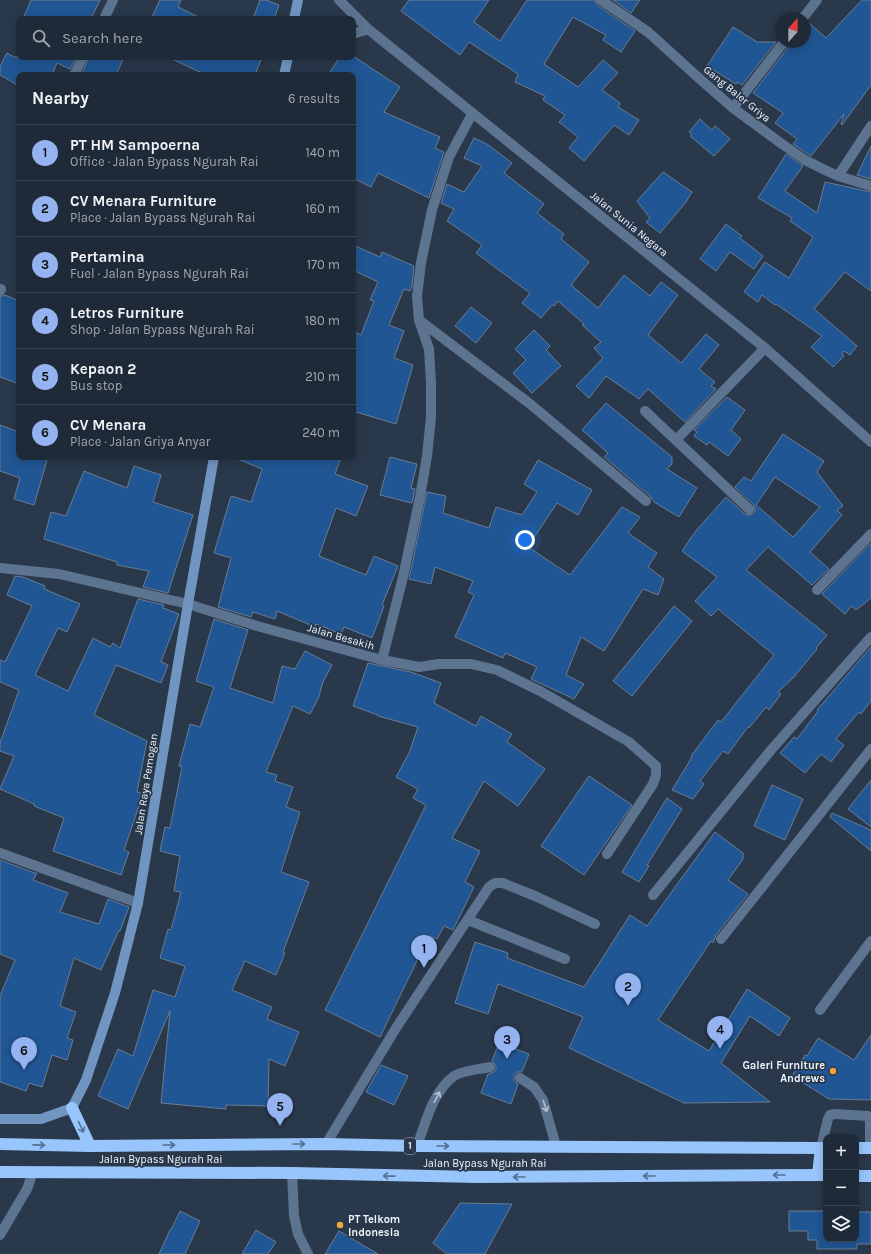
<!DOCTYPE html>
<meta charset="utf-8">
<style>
:root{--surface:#1f2a38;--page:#273240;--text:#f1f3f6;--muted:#a1a7ae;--line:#3c4653;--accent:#95b2f1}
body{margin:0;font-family:Karla,sans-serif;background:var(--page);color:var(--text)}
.controls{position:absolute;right:12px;bottom:12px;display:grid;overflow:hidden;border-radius:8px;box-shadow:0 2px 10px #0003}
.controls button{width:36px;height:36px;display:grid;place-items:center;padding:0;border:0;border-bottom:1px solid var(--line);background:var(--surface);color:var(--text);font:20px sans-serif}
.compass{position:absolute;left:775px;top:12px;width:36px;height:36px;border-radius:50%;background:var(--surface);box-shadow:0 2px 10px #0003;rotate:21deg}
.you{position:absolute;left:525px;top:540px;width:14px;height:14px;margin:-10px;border:3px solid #fff;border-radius:50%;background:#1a73e8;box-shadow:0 0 0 6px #1a73e833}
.badge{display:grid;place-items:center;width:26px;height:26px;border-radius:50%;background:var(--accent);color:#111;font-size:13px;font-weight:700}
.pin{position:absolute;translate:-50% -33px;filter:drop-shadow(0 1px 2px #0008)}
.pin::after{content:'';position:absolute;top:21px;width:14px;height:12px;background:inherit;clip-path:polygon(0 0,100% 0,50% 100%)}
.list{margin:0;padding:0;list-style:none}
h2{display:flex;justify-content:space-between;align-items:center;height:52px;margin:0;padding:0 16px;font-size:17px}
h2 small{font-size:13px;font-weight:400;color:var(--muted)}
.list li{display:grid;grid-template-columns:26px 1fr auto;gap:12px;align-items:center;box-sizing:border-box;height:56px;padding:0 16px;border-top:1px solid var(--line)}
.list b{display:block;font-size:15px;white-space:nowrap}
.list p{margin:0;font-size:13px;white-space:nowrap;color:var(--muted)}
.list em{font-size:13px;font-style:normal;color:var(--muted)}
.icon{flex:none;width:22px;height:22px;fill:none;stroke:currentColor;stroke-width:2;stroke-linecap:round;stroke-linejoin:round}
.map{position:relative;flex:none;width:871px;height:1254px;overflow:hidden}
.search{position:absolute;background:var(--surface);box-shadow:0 2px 10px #0003;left:16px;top:16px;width:340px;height:44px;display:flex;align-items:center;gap:10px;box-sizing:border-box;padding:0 14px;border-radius:8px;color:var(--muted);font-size:15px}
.panel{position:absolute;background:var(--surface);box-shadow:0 2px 10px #0003;left:16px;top:72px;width:340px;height:388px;border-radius:8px}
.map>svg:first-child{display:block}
.building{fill:#205693;stroke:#6b7c92;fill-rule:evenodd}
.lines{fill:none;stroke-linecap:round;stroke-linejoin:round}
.lane{stroke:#5d7490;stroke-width:10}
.street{stroke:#5d7490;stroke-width:10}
.secondary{stroke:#7195c1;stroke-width:10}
.highway{stroke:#98c5fc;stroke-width:12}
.oneway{stroke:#b5c1d1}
.oneway2{stroke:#557092}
.poi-dot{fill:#f0a63e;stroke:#29384b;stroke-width:1.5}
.labels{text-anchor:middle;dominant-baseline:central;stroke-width:3.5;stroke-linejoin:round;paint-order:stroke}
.shield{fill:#29384b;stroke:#b4bcc7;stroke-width:1}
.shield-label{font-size:10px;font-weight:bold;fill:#eff5fc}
.street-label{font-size:11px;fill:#eff5fc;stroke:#29384b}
.poi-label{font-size:11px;font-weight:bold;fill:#eff5fc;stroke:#29384b;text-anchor:end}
</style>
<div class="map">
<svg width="871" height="1254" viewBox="0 0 871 1254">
<rect width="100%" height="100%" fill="#29384b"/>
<!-- building -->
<path class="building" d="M31,0H100L91,19H23Z
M160,0H181L178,7L202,19H151Z
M260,0H266L279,5L274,19H253Z
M409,0H489L474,22L500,41L527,0H595L597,5L635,31L621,52L603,40L606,35L573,17L544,64L578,87L603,60L618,73L602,90L620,103L618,107L639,120L629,135L614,125L584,161L569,148L578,137L559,122L565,115L543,100L545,96L515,82L518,74L469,42L460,55L401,11Z
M613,0H640L631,13Z
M862,0H871V85L842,125L841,124L844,114L811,156L793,144L797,139L775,123L783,113L753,93L789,46L790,42H805V24L808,22L826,38Z
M733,27L757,42H776L742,85L737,82L736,84L707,66Z
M7,53L14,57H76L70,69L57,63L52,75H19V86L0,75V66Z
M353,56L400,87L384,112L440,137L435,148L444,152L429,198L378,173L371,187L353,178V75H328L340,57Z
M89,57H124L116,75H83L82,74Z
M168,57H262L255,75H206Z
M700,119L712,130L715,126L730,139L714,156L690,136L692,134L689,132Z
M474,138L487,144L512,163L504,173L544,204L537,213L564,234L561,239L589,262L571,285L598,308L624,275L650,296L661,282L678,295L648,335L681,363L706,334L719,345L699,369L715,382L711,386L716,389L685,422L648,389L639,399L606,376L589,398L576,386L603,358L594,348L601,342L582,325L584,324L558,301L554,306L552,305L541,318L522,303L530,293L476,253L482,245L447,221L454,209L441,203L447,184L464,192L482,166L464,158Z
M871,146V179L857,175Z
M786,154L803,166L785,191L817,213L825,182L871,192V291L845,272L814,309L857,346L850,355L844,351L842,354L844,356L833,367L811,347L822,336L776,304L775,305L762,295L758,302L744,292L765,262L789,278L813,237L790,221L792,218L758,198Z
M663,172L692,192L686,202L660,233L646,222L650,218L637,201Z
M726,224L742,236L740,238L763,256L754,269L730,252L716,271L700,259Z
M353,245L380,257L382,252L414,266L412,286L410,291L404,289L389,325L404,331L394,358L413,365L396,424L353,411V331L361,335L374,301L370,300L378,282L353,270Z
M5,295L19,301V384L0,377V297Z
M471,307L492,323L476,343L455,326Z
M534,330L550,346L546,350L561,366L532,393L513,373L526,360L515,349Z
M727,397L745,410L731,430L741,439L728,456L709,442L707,445L694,436L697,432L694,430Z
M606,403L672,457V464L667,469L697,488L679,517L654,502L650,496L604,457L608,453L582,430Z
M0,425L19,432V457H48L34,505L14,499L20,478L0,471Z
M783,434L824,461L817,472L843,506L837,510L842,515L810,552L829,569L812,585L768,547L746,570L827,635L816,648L817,649L793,678L778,692L781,694L769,710L766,707L749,728L748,727L728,754L723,751L700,781L704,784L693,799L672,790L692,757L691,756L718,720L721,722L774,655L718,609L711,616L695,601L717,577L682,551L695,532L726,497L745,514L750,515L754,513L755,510L754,505L735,487L744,477L751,481ZM775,477L820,507L793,537L756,505Z
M233,457H341L335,474L368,486L356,516L336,508L319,556L366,575L374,556L398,566L382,605L384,606L372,638L344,627L341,634L316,624L315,627L277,611L275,619L253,612L251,617L218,607L231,558L214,553L231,496L251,502L262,469Z
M390,457L417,464L411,488L415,489L412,503L380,495Z
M538,460L592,490L578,515L557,503L528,547L570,575L622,507L640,517L628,533L657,553L648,567L664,579L658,595L643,589L604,651L581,637L566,675L584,684L574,699L531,679L537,667L505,653L503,658L455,637L474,595L468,592L473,581L435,567L431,584L409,579L427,492L446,496L443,513L489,528L496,507L522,515L537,492L524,484Z
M134,466L161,475L153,502L193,515L168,593L143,587L149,571L117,565V562L44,539L51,512L66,516L84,471L127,488Z
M871,543V598L856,610L851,606L845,614L822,594Z
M15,576L23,577L45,586L44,589L80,604L67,632L58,628L35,675L68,691L93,638L110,647L113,643L120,648L138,599L164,605L163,608L179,614L161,662L168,665L161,683L116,665L94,715L147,741L137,792L143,794L124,850L129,852L121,875L53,851L64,818L34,806V804L0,789L14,756L0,751V743L19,690L0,682V660L5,662L32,606L7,595Z
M674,606L692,621L632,696L613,681Z
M214,619L248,630L230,688L273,703L282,666L295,669L305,651L332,665L323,682L318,699L310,714L293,706L266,772L277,775L275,781L293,787L286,807L300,812L281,872L309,882L283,952L285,953L276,975L245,961L232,990L272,1007L267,1019L299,1032L285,1066L269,1059L268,1106L226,1105V1109L161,1103L170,1011L128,1109L98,1096L118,1049L133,1056L153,990L175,997L185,966L160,958L168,929L171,930L181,892L174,891L180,856L160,851L165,827L170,828L182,767L179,766L190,724L200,727L214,687L196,681Z
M871,647V701L861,714L859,712L836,739L844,745L831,762L821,754L805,773L780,753L794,737L797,739L818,711L817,710Z
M368,663L411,672L441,683L434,703L476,726L481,716L512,734L507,742L545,769L518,806L484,781L452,838L480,851L465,882L474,887L453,930L444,926L437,939L429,936L380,1037L325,1010L426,805L413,798L418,789L396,777L409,753L418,727L378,716V715L353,706Z
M589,776L632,805L584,875L541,846Z
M871,780V827L848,809Z
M772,785L803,799L785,840L754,826Z
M667,798L682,809L647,865L649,866L639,882L622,872Z
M832,813L871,830V851L830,817Z
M715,832L743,853V859L728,880L748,894L716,935L713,943L711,941L658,1020L709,1051L747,989L790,1018L779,1036L750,1016L721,1063L770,1102L684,1103L569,1048L583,1017L498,984L488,1014L455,1003L475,942L508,953L507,958L584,987L630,915L647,926Z
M0,860L35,873H37L33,880L68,893L60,912L99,924L108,899L129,907L120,931L119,930L101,970L74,958L60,1006L76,1012L67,1038L73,1040L67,1060L52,1055L42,1087L29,1083L26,1091L0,1082V996L15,960L0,954Z
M871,1035V1100L829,1099L792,1076L805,1055L807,1056L818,1038L854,1060Z
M499,1043L529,1054L522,1072H517L514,1075V1081L518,1084L511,1104L481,1093L488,1074L494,1072L496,1069V1065L492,1061Z
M381,1065L408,1076L394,1105L366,1092Z
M460,1203L512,1204L485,1254H447L433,1243Z
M180,1211L200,1221L185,1254H159L170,1230H171Z
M789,1211H826V1239H856V1212H871V1244H857V1249H817V1240H808V1231H789Z
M256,1230L276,1242L268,1254H242Z
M339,1231L378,1254H325Z"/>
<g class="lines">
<!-- lane -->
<path class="lane" d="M468,920L565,959
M520,1078L534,1087L543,1100L556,1146
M326,1144L396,1028L489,887L495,883H503L535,896L595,924
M417,1146C426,1122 433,1091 454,1076C461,1071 481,1069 490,1067
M821,1148L828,1119L830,1115L835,1114L868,1116L870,1119V1148
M292,1173L294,1216L298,1234L308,1254"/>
<!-- street -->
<path class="street" d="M339,0L368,29L765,348L871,442
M601,0L648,32L701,80L733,108L782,144L805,160L827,171L838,176L871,186
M803,18L817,0
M104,19L113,0
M353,34L368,29
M74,75L83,57
M733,108L784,42
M838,176L871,126
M0,291L1,289
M419,320L529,403L646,501
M645,411L749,509
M676,440L765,348
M0,568L59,574L188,604L257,626L382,660L419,667L439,664H471L497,670L540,691L629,742L656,766V775L653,784L607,854
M817,590L871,534
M382,660L403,577L420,497L427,456L431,417V383L429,349L419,320L417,296L421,263L432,210L449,157L472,114
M0,853L138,903
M653,895L771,750L871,637
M721,939L871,749
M820,1010L871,941
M0,1235L27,1189L33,1172"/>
<!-- secondary -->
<path class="secondary" d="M294,19L298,0
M284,75L288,57
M0,1119H41L72,1108L86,1080L115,993L138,903L188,604L214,457"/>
<!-- highway -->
<path class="highway" d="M72,1108L90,1146
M0,1144L90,1146L326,1144L417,1146L826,1148
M856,1148H871
M0,1172L292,1173L477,1177L826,1175
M818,1175L821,1148
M856,1176H871"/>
</g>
<!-- one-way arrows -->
<defs><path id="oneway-shaft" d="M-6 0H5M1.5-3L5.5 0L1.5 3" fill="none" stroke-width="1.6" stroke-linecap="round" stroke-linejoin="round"/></defs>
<g class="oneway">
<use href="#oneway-shaft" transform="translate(437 1097) rotate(-62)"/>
<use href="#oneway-shaft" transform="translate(545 1106) rotate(73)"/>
</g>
<g class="oneway2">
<use href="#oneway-shaft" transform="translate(81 1127) rotate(65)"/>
<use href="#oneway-shaft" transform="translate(299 1144)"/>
<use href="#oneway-shaft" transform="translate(39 1145) rotate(1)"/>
<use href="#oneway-shaft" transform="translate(169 1145)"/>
<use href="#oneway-shaft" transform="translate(443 1146)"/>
<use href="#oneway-shaft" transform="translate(779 1175) rotate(180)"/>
<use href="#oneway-shaft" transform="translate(389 1176) rotate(-179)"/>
<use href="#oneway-shaft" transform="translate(649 1176) rotate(180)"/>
<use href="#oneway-shaft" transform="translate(519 1177) rotate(180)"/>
</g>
<!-- markers -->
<g class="poi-dot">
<circle cx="833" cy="1071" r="4"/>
<circle cx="340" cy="1225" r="4"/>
</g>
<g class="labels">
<!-- shield labels -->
<rect class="shield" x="404" y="1138" width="12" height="16" rx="3"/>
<g class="shield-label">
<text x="410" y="1146">1</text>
</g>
<!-- street labels -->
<g class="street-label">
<text transform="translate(737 94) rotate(39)">Gang Baler Griya</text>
<text transform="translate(629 224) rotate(39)">Jalan Sunia Negara</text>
<text transform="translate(341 637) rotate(16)">Jalan Besakih</text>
<text transform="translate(146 784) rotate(-81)">Jalan Raya Pemogan</text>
<text x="161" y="1159">Jalan Bypass Ngurah Rai</text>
<text x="485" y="1163">Jalan Bypass Ngurah Rai</text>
</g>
<!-- poi labels -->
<g class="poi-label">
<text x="825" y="1065">Galeri Furniture<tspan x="825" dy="13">Andrews</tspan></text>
<text x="348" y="1219" text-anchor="start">PT Telkom<tspan x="348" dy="13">Indonesia</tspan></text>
</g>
</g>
</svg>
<div class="controls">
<button>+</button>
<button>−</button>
<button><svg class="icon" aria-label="layers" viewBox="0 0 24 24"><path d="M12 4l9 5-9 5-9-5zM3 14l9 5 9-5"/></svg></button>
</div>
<svg class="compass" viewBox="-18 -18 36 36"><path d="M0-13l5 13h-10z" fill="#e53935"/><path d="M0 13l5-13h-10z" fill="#a1a7ae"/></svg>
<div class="you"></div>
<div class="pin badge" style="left:424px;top:968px">1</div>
<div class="pin badge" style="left:628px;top:1006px">2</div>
<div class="pin badge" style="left:507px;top:1059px">3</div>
<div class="pin badge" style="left:720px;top:1049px">4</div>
<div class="pin badge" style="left:280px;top:1126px">5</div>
<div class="pin badge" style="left:24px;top:1070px">6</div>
<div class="search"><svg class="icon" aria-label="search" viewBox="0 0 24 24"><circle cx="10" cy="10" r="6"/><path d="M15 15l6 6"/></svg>Search here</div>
<section class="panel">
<h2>Nearby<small>6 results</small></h2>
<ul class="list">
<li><span class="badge">1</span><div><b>PT HM Sampoerna</b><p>Office · Jalan Bypass Ngurah Rai</p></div><em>140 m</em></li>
<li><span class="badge">2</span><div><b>CV Menara Furniture</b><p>Place · Jalan Bypass Ngurah Rai</p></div><em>160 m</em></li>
<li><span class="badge">3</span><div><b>Pertamina</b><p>Fuel · Jalan Bypass Ngurah Rai</p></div><em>170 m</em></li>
<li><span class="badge">4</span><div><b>Letros Furniture</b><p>Shop · Jalan Bypass Ngurah Rai</p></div><em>180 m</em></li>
<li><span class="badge">5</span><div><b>Kepaon 2</b><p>Bus stop</p></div><em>210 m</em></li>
<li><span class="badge">6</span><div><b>CV Menara</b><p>Place · Jalan Griya Anyar</p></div><em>240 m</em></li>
</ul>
</section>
</div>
